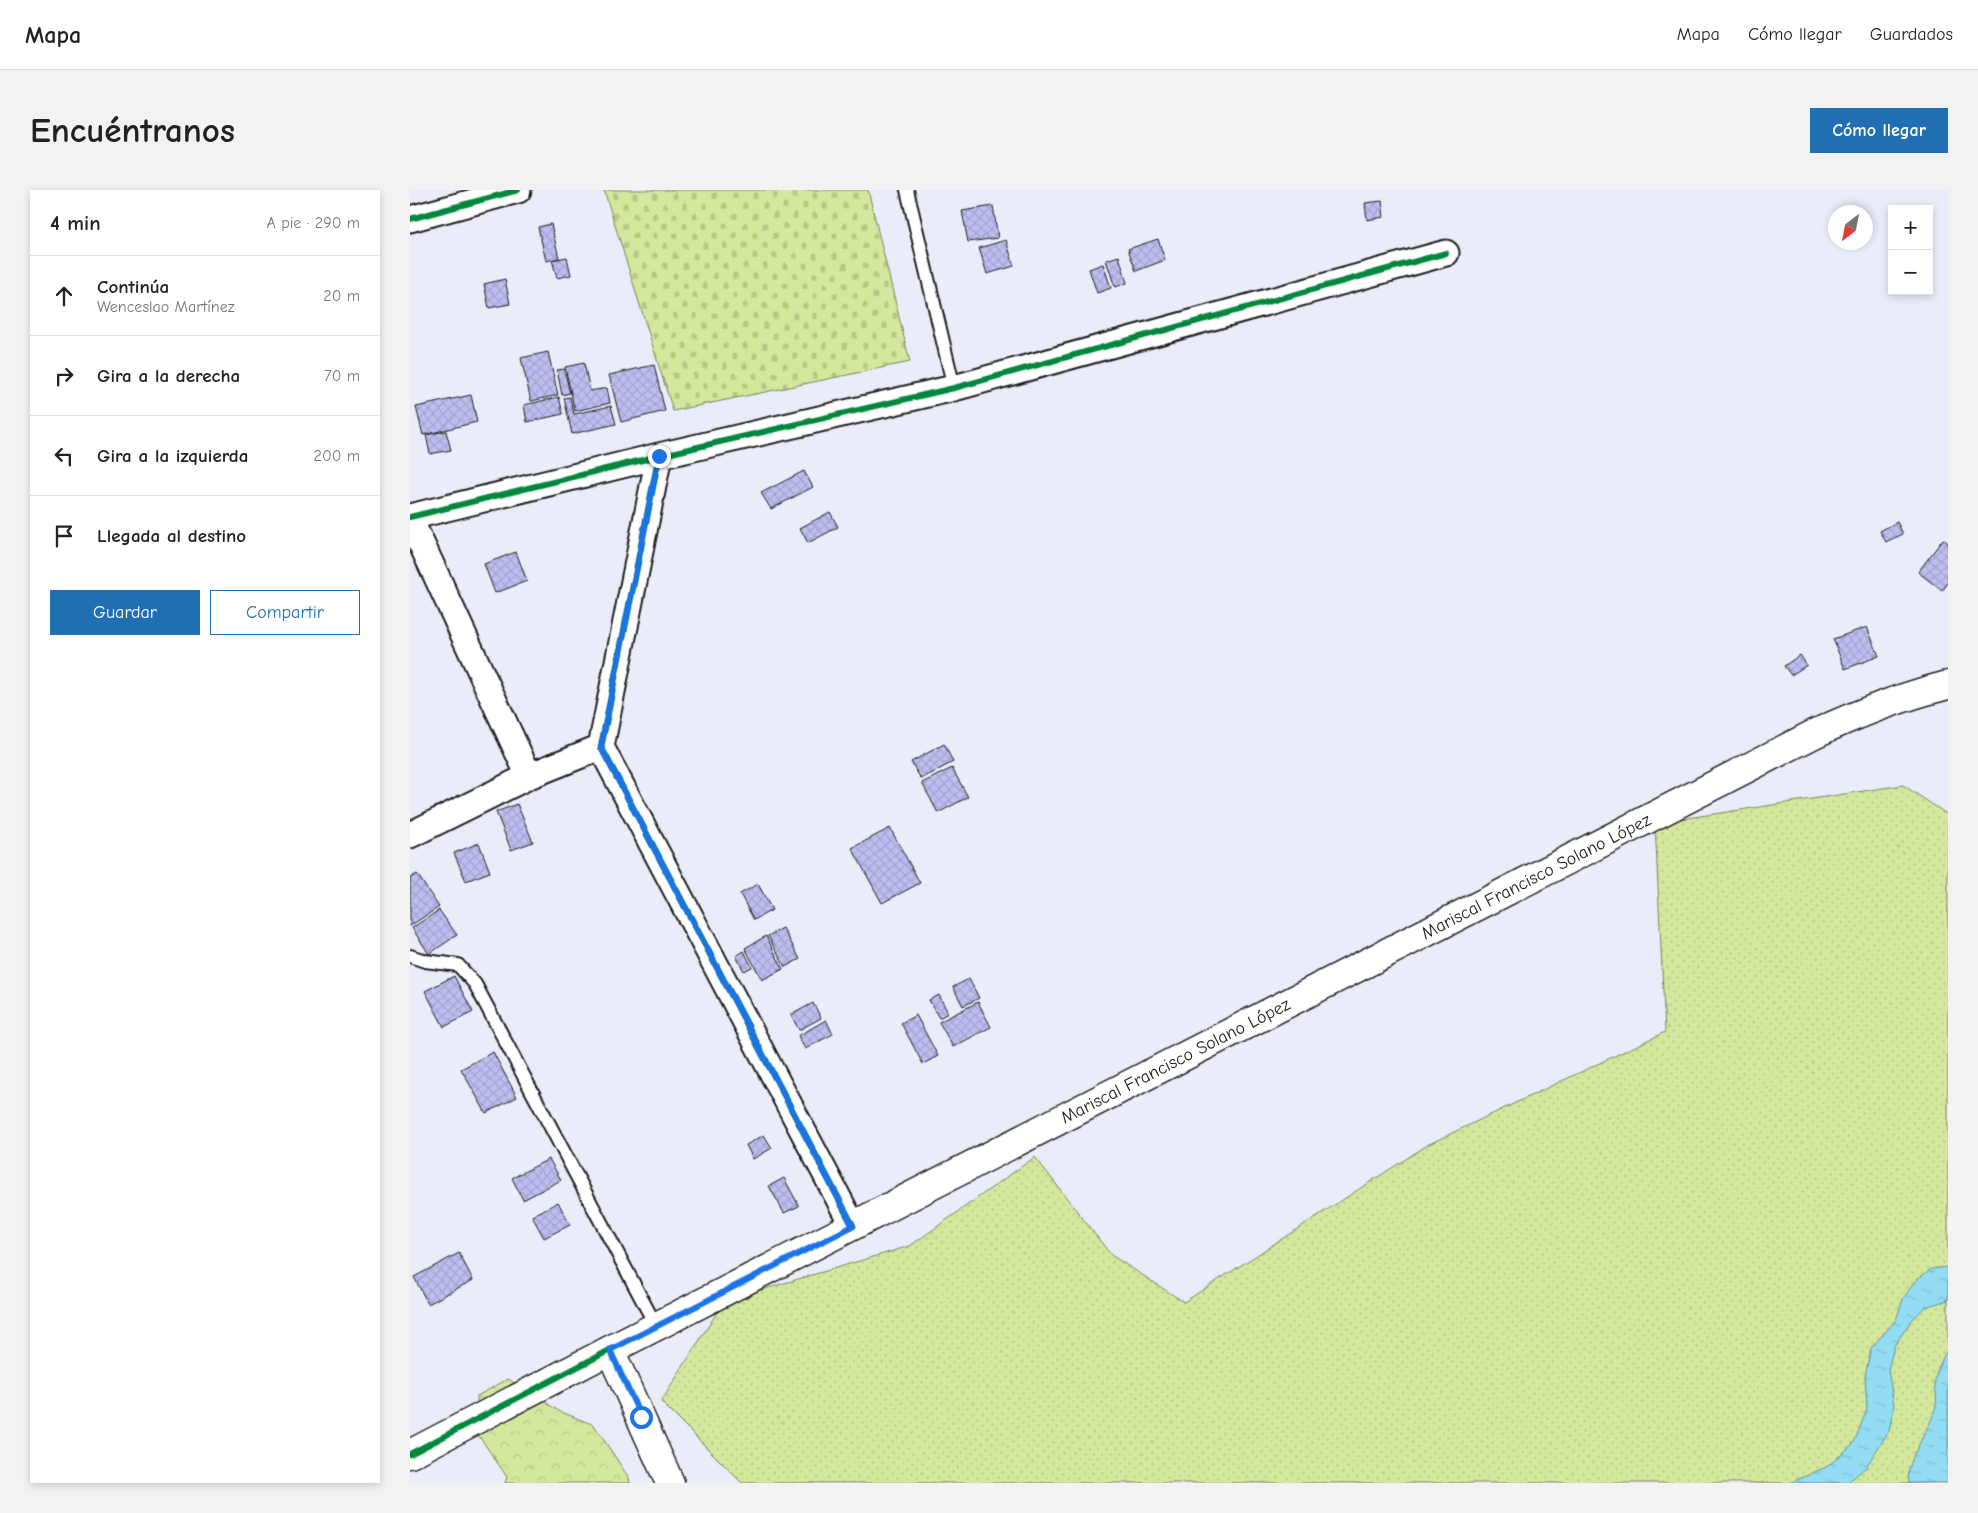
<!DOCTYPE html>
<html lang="es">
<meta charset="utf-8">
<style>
:root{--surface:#fff;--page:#f2f2f2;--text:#202124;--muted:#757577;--line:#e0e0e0;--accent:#1f6fb2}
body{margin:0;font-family:"Comic Neue",sans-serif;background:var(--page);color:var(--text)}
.controls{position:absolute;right:15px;top:15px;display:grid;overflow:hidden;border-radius:0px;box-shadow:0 2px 8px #0003}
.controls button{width:45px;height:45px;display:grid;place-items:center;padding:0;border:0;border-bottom:1px solid var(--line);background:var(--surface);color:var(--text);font:25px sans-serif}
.compass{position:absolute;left:1418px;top:15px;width:45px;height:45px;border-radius:50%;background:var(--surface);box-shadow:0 2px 8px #0003;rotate:212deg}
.stop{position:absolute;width:15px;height:15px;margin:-11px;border:4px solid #1a73e8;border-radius:50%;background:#fff}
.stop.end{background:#1a73e8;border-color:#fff;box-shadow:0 1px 5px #0008}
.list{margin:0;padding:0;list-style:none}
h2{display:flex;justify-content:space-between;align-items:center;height:65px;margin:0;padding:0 20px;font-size:21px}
h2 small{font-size:16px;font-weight:400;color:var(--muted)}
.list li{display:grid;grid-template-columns:32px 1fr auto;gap:15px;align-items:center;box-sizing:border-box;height:80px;padding:0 20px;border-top:1px solid var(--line)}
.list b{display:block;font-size:19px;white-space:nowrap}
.list p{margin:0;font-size:16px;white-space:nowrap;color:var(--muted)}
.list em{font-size:16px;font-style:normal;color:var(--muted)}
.actions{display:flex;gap:10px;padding:15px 20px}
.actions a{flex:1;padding:11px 0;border:1px solid var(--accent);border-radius:0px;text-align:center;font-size:18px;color:var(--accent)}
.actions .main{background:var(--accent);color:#fff}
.icon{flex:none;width:28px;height:28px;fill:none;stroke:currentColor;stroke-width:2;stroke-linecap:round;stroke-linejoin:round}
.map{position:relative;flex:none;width:1538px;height:1293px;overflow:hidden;border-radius:0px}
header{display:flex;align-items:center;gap:30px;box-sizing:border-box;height:70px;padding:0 25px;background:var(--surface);border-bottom:1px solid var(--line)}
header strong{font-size:24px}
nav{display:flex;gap:28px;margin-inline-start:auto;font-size:18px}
.intro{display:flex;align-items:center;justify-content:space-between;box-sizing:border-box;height:120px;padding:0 30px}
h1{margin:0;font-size:35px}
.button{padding:12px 22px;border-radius:0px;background:var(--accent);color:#fff;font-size:18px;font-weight:700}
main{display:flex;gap:30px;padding:0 30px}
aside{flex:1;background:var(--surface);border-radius:0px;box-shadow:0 2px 8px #0003}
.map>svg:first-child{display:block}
.green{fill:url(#green-dots);stroke:#78825c}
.forest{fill:url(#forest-crowns);stroke:#78825c}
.cemetery{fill:url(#cemetery-stones);stroke:#78825c}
.water{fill:url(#water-ripples);stroke:#63909d}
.building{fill:url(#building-cross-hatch);stroke:#1c1c1c}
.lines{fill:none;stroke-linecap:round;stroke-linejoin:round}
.service-casing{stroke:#1c1c1c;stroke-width:16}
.minor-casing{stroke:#1c1c1c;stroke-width:29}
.tertiary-casing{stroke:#1c1c1c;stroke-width:31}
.secondary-casing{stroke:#1c1c1c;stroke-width:31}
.service{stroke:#fff;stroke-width:12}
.minor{stroke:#fff;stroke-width:25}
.tertiary{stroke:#fff;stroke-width:28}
.secondary{stroke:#fff;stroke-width:28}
.cycleway-casing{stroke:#fff;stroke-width:9}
.cycleway{stroke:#00873e;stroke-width:6}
.route{stroke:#1a73e8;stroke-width:6}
.labels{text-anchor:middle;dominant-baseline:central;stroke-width:4;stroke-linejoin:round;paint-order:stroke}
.street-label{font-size:18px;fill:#1c1c1c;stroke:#fff}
</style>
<header>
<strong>Mapa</strong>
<nav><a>Mapa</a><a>Cómo llegar</a><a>Guardados</a></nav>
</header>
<div class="intro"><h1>Encuéntranos</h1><a class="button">Cómo llegar</a></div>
<main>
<aside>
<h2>4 min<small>A pie · 290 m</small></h2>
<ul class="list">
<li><svg class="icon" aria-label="ahead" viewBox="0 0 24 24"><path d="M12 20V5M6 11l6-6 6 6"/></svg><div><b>Continúa</b><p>Wenceslao Martínez</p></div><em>20 m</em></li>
<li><svg class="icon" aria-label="right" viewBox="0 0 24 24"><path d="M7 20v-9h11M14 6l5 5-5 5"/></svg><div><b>Gira a la derecha</b></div><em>70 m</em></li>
<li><svg class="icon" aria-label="left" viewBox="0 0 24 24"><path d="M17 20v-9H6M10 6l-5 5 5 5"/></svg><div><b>Gira a la izquierda</b></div><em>200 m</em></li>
<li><svg class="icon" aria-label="arrive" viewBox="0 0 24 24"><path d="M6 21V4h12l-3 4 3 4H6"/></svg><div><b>Llegada al destino</b></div></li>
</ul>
<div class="actions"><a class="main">Guardar</a><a>Compartir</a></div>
</aside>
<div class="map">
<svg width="1538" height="1293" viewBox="0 0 1538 1293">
<defs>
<pattern id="green-dots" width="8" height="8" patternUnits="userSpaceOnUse" patternTransform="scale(1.25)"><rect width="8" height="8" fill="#d3e89c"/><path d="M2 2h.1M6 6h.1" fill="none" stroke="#b5c686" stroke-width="1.8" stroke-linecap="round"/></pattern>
<pattern id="forest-crowns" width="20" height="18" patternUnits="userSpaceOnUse" patternTransform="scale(1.25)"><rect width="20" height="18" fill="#d3e89c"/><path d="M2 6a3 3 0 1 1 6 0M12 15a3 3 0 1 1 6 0" fill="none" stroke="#b5c686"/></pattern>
<pattern id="cemetery-stones" width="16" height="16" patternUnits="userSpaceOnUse" patternTransform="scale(1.25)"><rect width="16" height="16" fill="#d3e89c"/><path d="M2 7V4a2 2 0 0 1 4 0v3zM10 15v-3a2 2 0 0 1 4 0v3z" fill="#b5c686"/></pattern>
<pattern id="water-ripples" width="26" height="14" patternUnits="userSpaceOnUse" patternTransform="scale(1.25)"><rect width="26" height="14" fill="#92ddf3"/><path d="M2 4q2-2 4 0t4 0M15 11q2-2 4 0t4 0" fill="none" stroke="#7dbdd0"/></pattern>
<pattern id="building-cross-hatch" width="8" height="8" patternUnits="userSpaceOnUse" patternTransform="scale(1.25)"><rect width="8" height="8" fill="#bdbef0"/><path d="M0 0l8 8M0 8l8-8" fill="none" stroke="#a2a3cd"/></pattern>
</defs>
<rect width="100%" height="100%" fill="#ebecfa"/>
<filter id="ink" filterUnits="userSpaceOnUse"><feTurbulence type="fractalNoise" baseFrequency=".02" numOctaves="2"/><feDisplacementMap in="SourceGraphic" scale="10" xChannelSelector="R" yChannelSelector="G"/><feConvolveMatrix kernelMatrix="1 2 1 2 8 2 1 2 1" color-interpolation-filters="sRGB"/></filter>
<g filter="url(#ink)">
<!-- green -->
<path class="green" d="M1493,595L1538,625V1260L1517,1293H332L251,1212L314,1111L500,1056L625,967L701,1065L774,1112L1019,954L1255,842L1245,633Z"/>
<!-- forest -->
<path class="forest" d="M98,1189L149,1221L184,1235L219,1288L220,1293H95L97,1287L67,1243V1206Z"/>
<!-- cemetery -->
<path class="cemetery" d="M194,0H458L500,172L263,221Z"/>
<!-- water -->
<path class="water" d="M1538,1077V1110L1515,1117L1501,1131L1484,1156L1478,1180L1484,1215L1479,1241L1456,1277L1437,1293H1380L1418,1276L1444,1253L1457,1219L1455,1186L1461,1158L1486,1130L1493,1109L1506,1090L1521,1079Z
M1538,1159V1293H1499C1494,1268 1523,1238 1526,1214C1528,1206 1524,1198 1525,1191C1526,1182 1533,1166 1538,1159Z"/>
<!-- building -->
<path class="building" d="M972,11L974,27L957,30L955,13Z
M583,16L588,48L558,52L552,21Z
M141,34L149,68L136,71L128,37Z
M748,49L755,70L726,81L718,59Z
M596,50L604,76L577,84L569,58Z
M709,66L717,93L705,97L696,70Z
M157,67L161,85L147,88L142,70Z
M693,74L701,98L687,103L679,79Z
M95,89L100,114L79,118L74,94Z
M138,162L148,205L121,211L111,168Z
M174,173L180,201L197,198L200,213L165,221L155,177Z
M244,175L255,221L211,232L199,185Z
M154,179L160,203L152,205L147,180Z
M61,205L67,232L13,245L6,217Z
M149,207L153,224L117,232L114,215Z
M160,207L164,224L201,216L206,234L162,244L154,208Z
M36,241L41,260L20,264L16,245Z
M394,281L403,297L361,319L351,303Z
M420,322L428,337L398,353L390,338Z
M1487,332L1493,344L1476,352L1470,341Z
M1533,349L1538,353V393L1532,401L1508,382Z
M106,362L117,391L85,403L74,374Z
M1457,437L1469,466L1435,479L1423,449Z
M1390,465L1397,475L1381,485L1374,476Z
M534,554L543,572L511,589L501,572Z
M542,578L558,607L528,623L512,593Z
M107,614L123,652L101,660L86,622Z
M480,638L510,693L472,713L442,658Z
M69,653L80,682L56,691L44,663Z
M7,684L29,717L0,736V688Z
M348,694L362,720L344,730L330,704Z
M29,720L47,745L19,764L2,738Z
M373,738L390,769L375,777L358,746Z
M356,746L373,779L352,790L335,758Z
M334,761L342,777L334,781L326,766Z
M44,786L63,822L34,837L15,801Z
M559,789L569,808L553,816L543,797Z
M529,805L538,823L529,828L519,810Z
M568,812L581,837L543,857L529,832Z
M403,813L411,828L389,840L381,825Z
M506,825L528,866L513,874L491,833Z
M416,830L423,844L395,859L388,846Z
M83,862L107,907L76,923L51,879Z
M354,945L362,958L343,969L336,955Z
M139,969L151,990L113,1010L102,988Z
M374,988L389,1016L374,1023L359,996Z
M148,1012L160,1035L134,1048L122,1026Z
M49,1063L63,1090L18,1114L4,1087Z"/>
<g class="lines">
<!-- service casing -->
<g class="service-casing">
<path id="service" d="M497,0L544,198
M0,766L15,771L48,775L65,794L246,1136"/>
</g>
<!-- minor casing -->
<g class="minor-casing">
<path id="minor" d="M0,29L108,0
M249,266L191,557L443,1036
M0,327L249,266L544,198L1036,63
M0,329L119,586
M0,645L119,586L191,557"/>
</g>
<!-- tertiary casing -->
<g class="tertiary-casing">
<path id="tertiary" d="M0,1264L200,1160"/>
</g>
<!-- secondary casing -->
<g class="secondary-casing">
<g id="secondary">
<path id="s1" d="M260,1293L200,1160L1404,544C1449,523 1490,507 1538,495"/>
</g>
</g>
<!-- service -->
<use href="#service" class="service"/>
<!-- minor -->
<use href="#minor" class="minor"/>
<!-- tertiary -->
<use href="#tertiary" class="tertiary"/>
<!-- secondary -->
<use href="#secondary" class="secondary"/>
<!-- cycleway casing -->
<g class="cycleway-casing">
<path id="cycleway" d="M0,29L108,0
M249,266L191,557L443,1036
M0,327L249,266L544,198L1036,63
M0,1264L200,1160"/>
</g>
<!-- cycleway -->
<use href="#cycleway" class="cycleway"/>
</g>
</g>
<g class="lines" filter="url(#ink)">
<!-- route -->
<path class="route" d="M231,1227L200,1160L443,1036L191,557L249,266"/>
</g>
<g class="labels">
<!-- street labels -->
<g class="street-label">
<text stroke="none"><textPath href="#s1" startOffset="1186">Mariscal Francisco Solano López</textPath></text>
<text stroke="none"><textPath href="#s1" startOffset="781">Mariscal Francisco Solano López</textPath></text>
</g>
</g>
</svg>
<div class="controls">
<button>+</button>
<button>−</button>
</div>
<svg class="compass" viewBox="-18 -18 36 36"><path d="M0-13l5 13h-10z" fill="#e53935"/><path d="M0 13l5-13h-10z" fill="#757577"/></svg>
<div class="stop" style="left:231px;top:1227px"></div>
<div class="stop end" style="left:249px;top:266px"></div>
</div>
</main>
